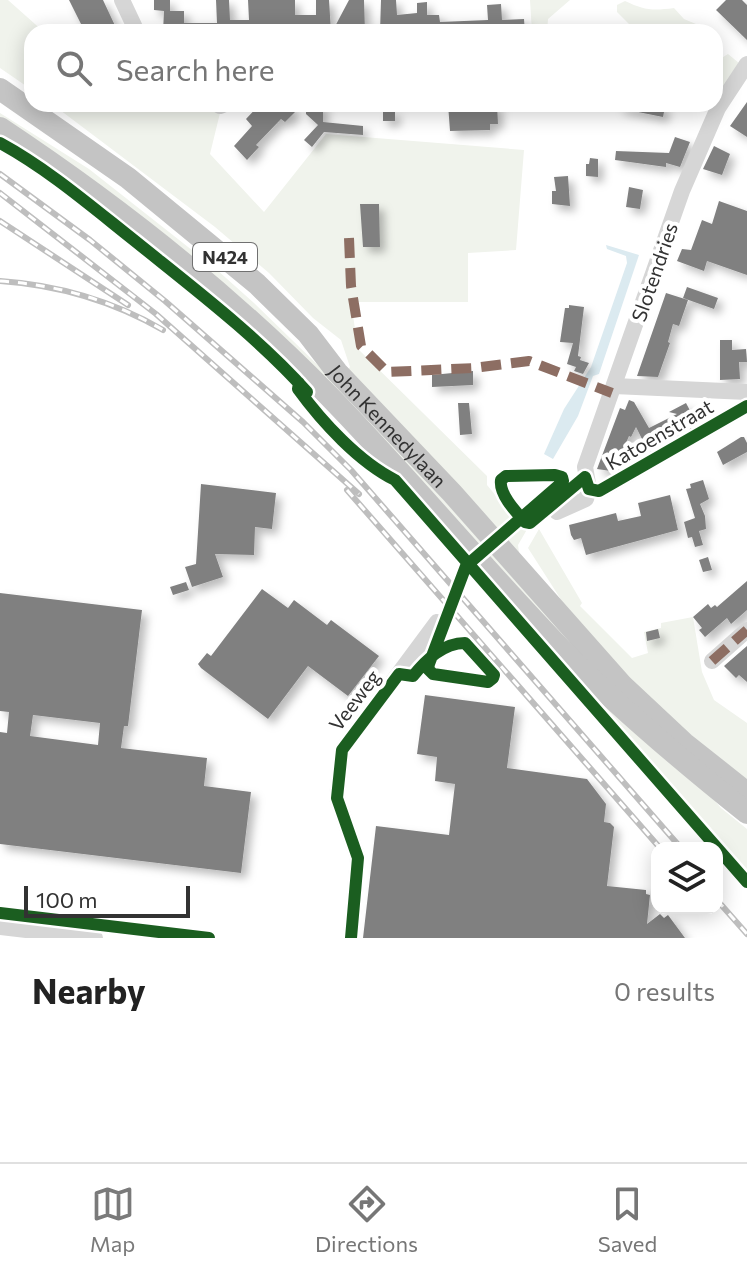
<!DOCTYPE html>
<style>
:root{--surface:#fff;--page:#f6f6f6;--text:#222;--muted:#767676;--line:#e0e0e0;--accent:#7a7a7a}
body{margin:0;font-family:Commissioner,sans-serif;background:var(--page);color:var(--text)}
.controls{position:absolute;right:24px;bottom:24px;display:grid;overflow:hidden;border-radius:16px;box-shadow:0 4px 20px #0003}
.controls button{width:72px;height:72px;display:grid;place-items:center;padding:0;border:0;border-bottom:2px solid var(--line);background:var(--surface);color:var(--text);font:40px sans-serif}
.scale{position:absolute;left:24px;bottom:20px;width:166px;box-sizing:border-box;padding-left:8px;border:4px solid #323232;border-top:0;font-size:22px;line-height:28px;white-space:nowrap;color:#323232;-webkit-text-stroke:6px #fff;paint-order:stroke}
.list{margin:0;padding:0;list-style:none}
h2{display:flex;justify-content:space-between;align-items:center;height:104px;margin:0;padding:0 32px;font-size:34px}
h2 small{font-size:26px;font-weight:400;color:var(--muted)}
.icon{flex:none;width:44px;height:44px;fill:none;stroke:currentColor;stroke-width:2;stroke-linecap:round;stroke-linejoin:round}
.map{position:relative;flex:none;width:747px;height:938px;overflow:hidden}
.search{position:absolute;background:var(--surface);box-shadow:0 4px 20px #0003;left:24px;right:24px;top:24px;height:88px;display:flex;align-items:center;gap:20px;box-sizing:border-box;padding:0 28px;border-radius:24px;color:var(--muted);font-size:30px}
.sheet{height:224px;background:var(--surface)}
nav{display:flex;justify-content:space-around;align-items:center;box-sizing:border-box;height:112px;border-top:2px solid var(--line);background:var(--surface);font-size:22px;color:var(--muted)}
nav a{display:grid;justify-items:center;gap:4px}
nav .on{color:var(--accent)}
.map>svg:first-child{display:block}
.green{fill:#f0f3ec}
.water{fill:#dbeaf0}
.building{fill:#808080;fill-rule:evenodd;filter:url(#shadow)}
.lines{fill:none;stroke-linecap:round;stroke-linejoin:round}
.minor{stroke:#d6d6d6;stroke-width:16}
.highway{stroke:#c4c4c4;stroke-width:22}
.rail-casing{stroke:#bebebe;stroke-width:6}
.rail{stroke:#fff;stroke-width:3;stroke-dasharray:9;stroke-linecap:butt}
.quiet{stroke:#8d6e63;stroke-width:10;stroke-dasharray:20 10;stroke-linecap:butt}
.cycleway-casing{stroke:#fff;stroke-width:17}
.cycleway{stroke:#1b5e20;stroke-width:12}
.labels{text-anchor:middle;dominant-baseline:central;stroke-width:8;stroke-linejoin:round;paint-order:stroke}
.shield{fill:#fff;stroke:#707070;stroke-width:2}
.shield-label{font-size:18px;font-weight:bold;fill:#323232}
.street-label{font-size:20px;fill:#323232;stroke:#fff}
</style>
<div class="map">
<svg width="747" height="938" viewBox="0 0 747 938">
<defs>
<filter id="shadow"><feDropShadow dx="5.5" dy="5.5" stdDeviation="4" flood-color="#0004"/></filter>
</defs>
<rect width="100%" height="100%" fill="#fff"/>
<!-- green -->
<path class="green" d="M0,0H8L44,32H32V90L0,68Z
M530,0H570L548,19L547,32H532Z
M625,1C644,10 652,11 674,8L684,19L696,24L698,32H630L633,28L617,12V5Z
M728,54L739,63L723,89L715,88V62Z
M52,104H207L220,113L210,154L264,212L326,134L524,150L516,250L468,253V302H351L358,349L487,476V485L521,526H529L518,545L519,553L346,372L350,367L341,340L313,318L269,273L215,227Z
M0,113L89,169L216,269L254,303L363,409L629,708L383,442L0,119Z
M539,529L582,603L580,606L632,658L648,653L644,632L661,628V623L693,617L702,672L714,700L747,723V779C674,737 620,669 563,609L560,598L528,548Z
M514,611L702,786L721,808L747,829V877Z"/>
<!-- water -->
<path class="water" d="M606,245L639,255L599,374L593,376L578,416L553,459L544,454L564,409L591,367L627,263L626,256L607,249Z"/>
<!-- building -->
<path class="building" d="M69,0H103L118,32H85Z
M154,0H170V11H184V23H217L216,0H229L230,20H249L248,0H295V15H316V0H329L331,32H163L164,11L154,10Z
M349,0H364L365,32H332Z
M381,0H396L397,15L417,13V3L427,2V15H439L440,22L488,20L487,5L501,4L502,20L524,19L525,32H380Z
M726,0H742L747,5V40L716,10Z
M747,102V137L730,126Z
M260,104H288L295,112L285,122L281,119L256,145L259,147L247,160L234,146L252,126L246,119Z
M306,104H323V122L363,126V135L324,132L312,147L304,140L318,125L306,114Z
M448,104H497L498,124H490V130L450,131Z
M619,104H659L665,107L663,117L618,108Z
M383,111H395V121H383Z
M675,137L690,142L680,167L666,163V167L615,160L616,151L669,153Z
M714,146L730,154L722,175L703,169Z
M590,158L598,159V177L586,176V164H589Z
M568,176L570,206L552,204V191H556L554,177Z
M629,187L643,190L640,209L626,207Z
M719,201L747,211V275L707,261L704,271L677,261L682,249L691,250L702,220L712,224Z
M360,204H379L380,247H363Z
M687,287L718,298L714,309L683,298Z
M666,293L688,300L679,326L673,324L668,342L670,343L658,377L637,376Z
M569,305L584,307L578,356L581,357L580,360L589,363L583,374L574,371L576,367L567,364L573,343L560,342L565,308H569Z
M720,340H732V350L746,349L747,362H739L740,379L720,380Z
M473,371V385L432,387V375Z
M629,400L634,402L649,428L677,414L669,412L686,403L695,420H687L690,425L678,431L676,427L655,436L656,442L646,447L636,427L631,437L629,436L616,466L611,471L597,469L620,408L625,410Z
M458,403H469L472,434L460,435Z
M741,437H744L747,443V452L723,465L717,452Z
M703,480L709,499L700,504L705,516L706,529L699,531L703,545L695,547L692,537L688,538L684,522L695,518L686,489L691,488L690,484Z
M201,484L276,493L272,529L255,527L254,555L215,554L223,577L192,587L185,567L196,564Z
M670,495L678,530L586,555L581,538L574,540L571,535L569,525L616,513L618,521L641,516L638,503Z
M708,557L712,570L703,572L699,560Z
M747,581V610L731,624L727,618L705,637L699,630L702,628L693,617L708,604L711,608L715,605L717,607Z
M186,582L189,590L173,595L170,587Z
M262,589L288,608L294,600L327,625L331,620L379,656L348,696L308,666L268,719L201,668L198,664L207,653L211,656Z
M0,593L142,610L128,726H124L121,748L207,758L204,786L251,792L241,873L0,844V732L7,733L9,712L0,711ZM33,715L100,723L98,745L30,736Z
M658,629L660,638L647,641L646,632Z
M747,646V682L739,675L736,678L724,666Z
M425,695L515,707L507,768L587,779L606,804L604,822L610,823L614,827L607,886L646,890V894L650,895L647,924L660,914L664,918L668,915L685,938H363L376,826L449,835L455,784L435,781L437,757L417,754Z"/>
<g class="lines">
<!-- minor -->
<path class="minor" d="M122,0L137,32
M217,104L220,106L225,104
M614,386L747,392
M589,489L585,467L682,191L718,108L747,64
M589,489L599,491L747,406
M557,512L586,499L589,489
M712,661L747,630
M0,927L95,938
M351,938L358,858L337,798L342,750L437,622"/>
<!-- highway -->
<g class="highway">
<path id="s1" d="M0,89L128,178L257,284L308,334L337,372L452,493L622,685L684,743L747,793"/>
<path d="M0,128C116,205 230,295 328,395C408,477 481,566 561,649C619,708 682,761 747,813"/>
</g>
<!-- rail casing -->
<g class="rail-casing">
<path id="rail" d="M0,174L90,240L165,301L303,422L351,470L681,848
M0,193L156,314L359,494
M0,221L128,305
M0,281C59,285 111,300 163,330
M347,490L660,848
M717,900L747,934"/>
</g>
<!-- rail -->
<use href="#rail" class="rail"/>
<!-- quiet -->
<path class="quiet" d="M349,238L351,286L361,346L387,372L474,368L529,361L612,393
M712,661L747,630"/>
<!-- cycleway casing -->
<g class="cycleway-casing">
<path id="cycleway" d="M0,143C48,169 92,207 135,241C192,287 258,337 307,392
M299,383L298,389C322,422 359,462 395,480L747,882
M0,913L209,938
M351,938L358,858L337,798L342,750L399,674L413,676C426,660 443,643 465,643L494,675L493,678L488,682L433,674L428,669L429,664L466,566L558,486L563,481L562,477L555,475L506,476L501,480C499,494 515,511 525,522L530,523L585,477L589,489L599,491L747,406"/>
</g>
<!-- cycleway -->
<use href="#cycleway" class="cycleway"/>
</g>
<g class="labels">
<!-- shield labels -->
<rect class="shield" x="193" y="243" width="64" height="28" rx="6"/>
<g class="shield-label">
<text x="225" y="257">N424</text>
</g>
<!-- street labels -->
<g class="street-label">
<text transform="translate(654 272) rotate(-71)">Slotendries</text>
<text stroke="none"><textPath href="#s1" startOffset="516">John Kennedylaan</textPath></text>
<text transform="translate(659 434) rotate(-30)">Katoenstraat</text>
<text transform="translate(354 700) rotate(-53)">Veeweg</text>
</g>
</g>
</svg>
<div class="controls">
<button><svg class="icon" aria-label="layers" viewBox="0 0 24 24"><path d="M12 4l9 5-9 5-9-5zM3 14l9 5 9-5"/></svg></button>
</div>
<div class="scale">100 m</div>
<div class="search"><svg class="icon" aria-label="search" viewBox="0 0 24 24"><circle cx="10" cy="10" r="6"/><path d="M15 15l6 6"/></svg>Search here</div>
</div>
<section class="sheet">
<h2>Nearby<small>0 results</small></h2>
<ul class="list">
</ul>
</section>
<nav>
<a class="on"><svg class="icon" aria-label="map" viewBox="0 0 24 24"><path d="M3 6l6-2 6 2 6-2v14l-6 2-6-2-6 2zM9 4v14M15 6v14"/></svg>Map</a>
<a><svg class="icon" aria-label="directions" viewBox="0 0 24 24"><path d="M12 3l9 9-9 9-9-9zM9 14v-3h6M13 9l2 2-2 2"/></svg>Directions</a>
<a><svg class="icon" aria-label="saved" viewBox="0 0 24 24"><path d="M7 4h10v16l-5-4-5 4z"/></svg>Saved</a>
</nav>
